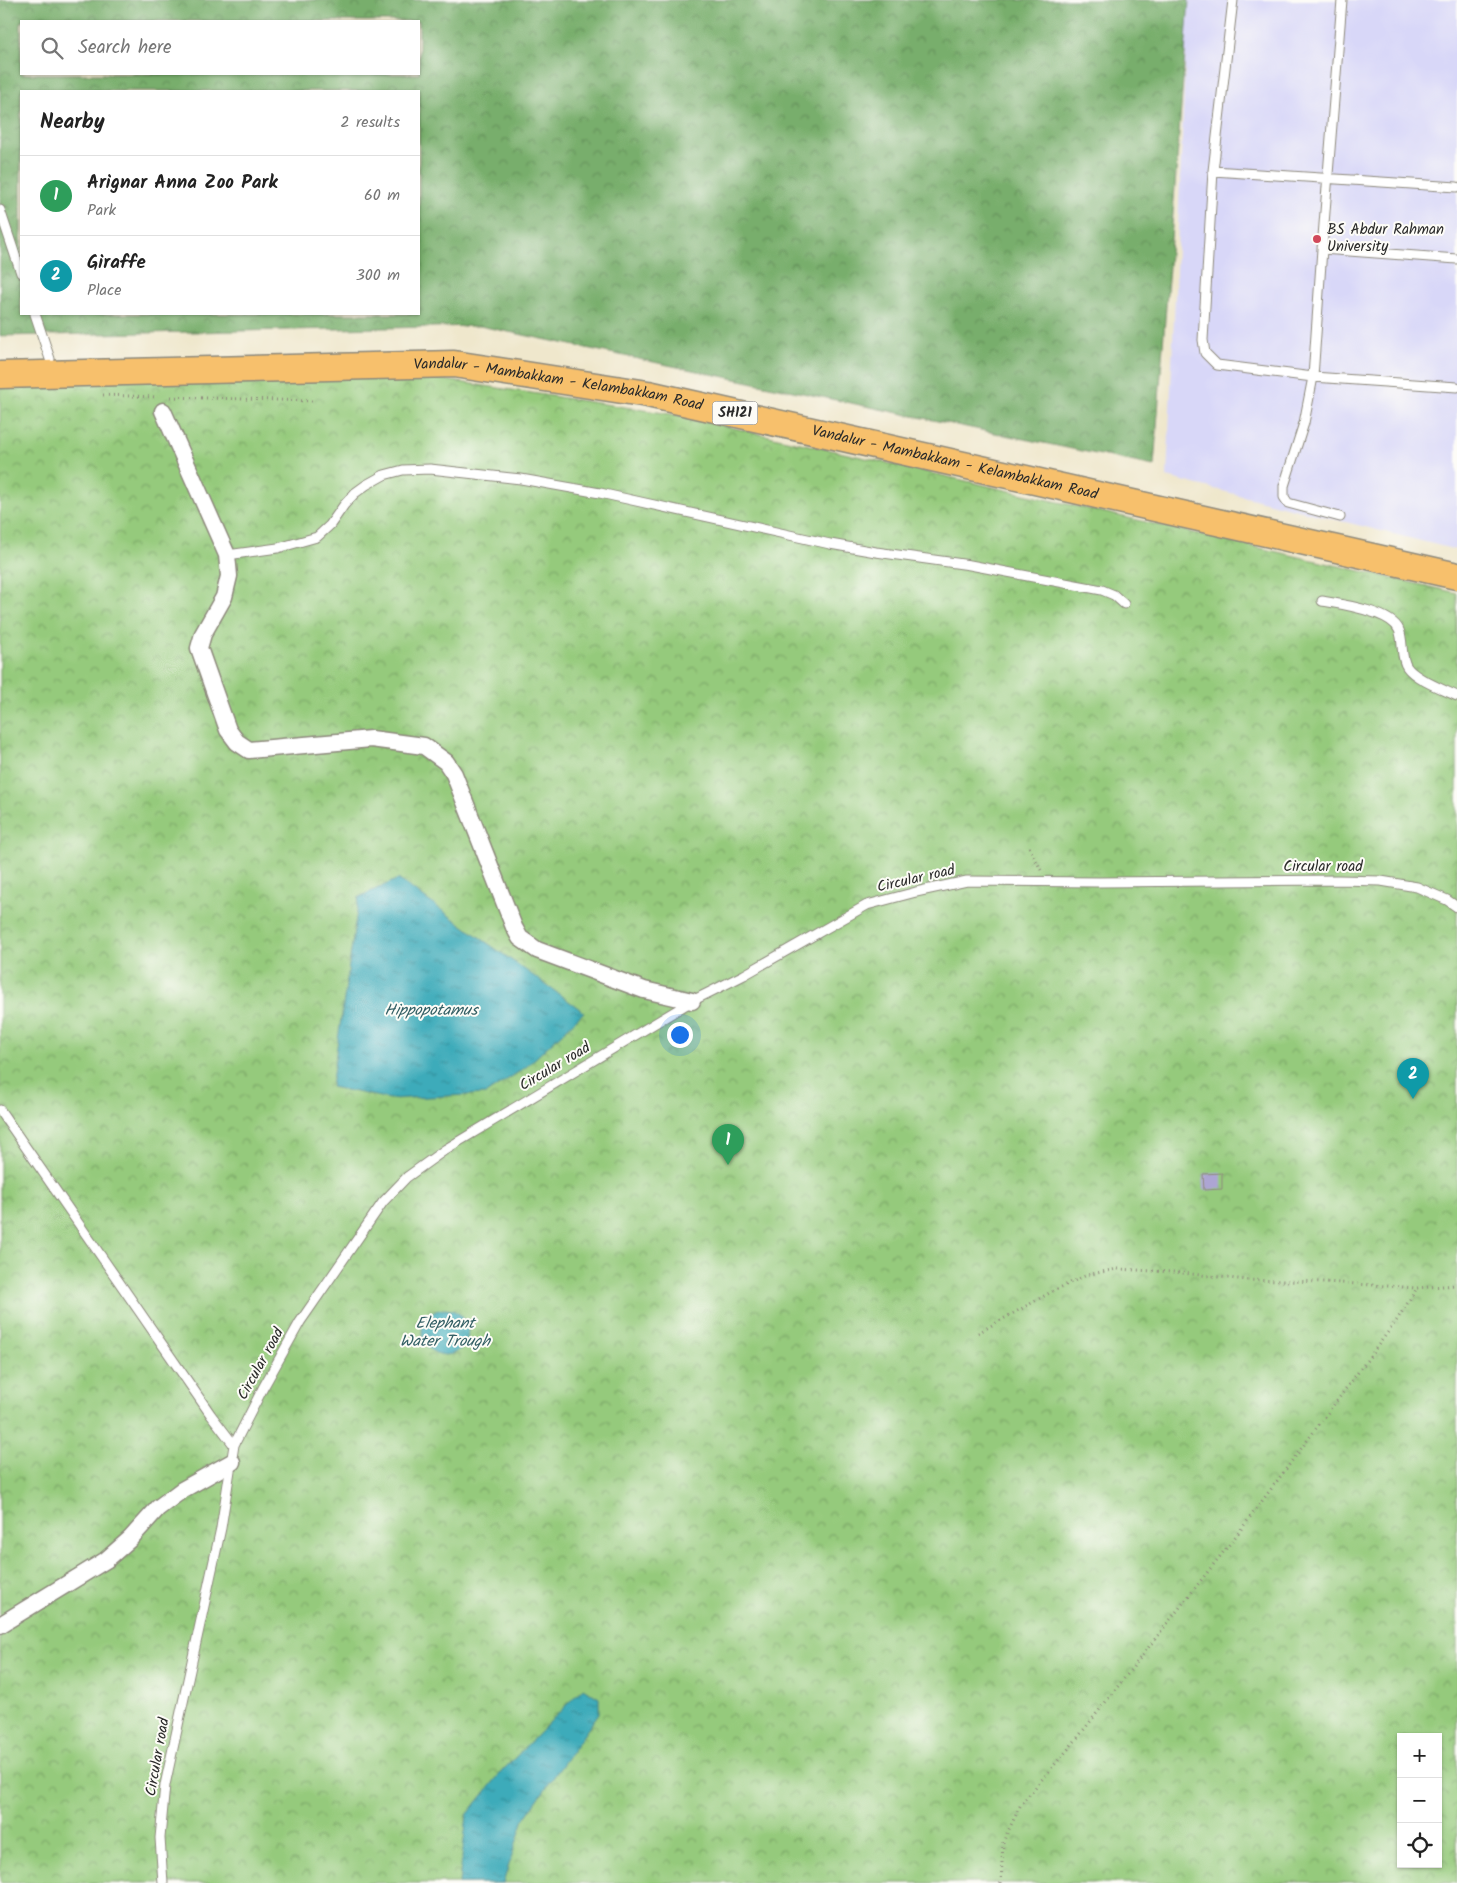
<!DOCTYPE html>
<meta charset="utf-8">
<style>
:root{--surface:#fff;--page:#f2f2f2;--text:#222;--muted:#767676;--line:#e0e0e0;--accent:#d93025}
body{margin:0;font-family:Kalam,sans-serif;background:var(--page);color:var(--text)}
.controls{position:absolute;right:15px;bottom:15px;display:grid;overflow:hidden;border-radius:0px;box-shadow:0 1px 4px #0004}
.controls button{width:45px;height:45px;display:grid;place-items:center;padding:0;border:0;border-bottom:1px solid var(--line);background:var(--surface);color:var(--text);font:25px sans-serif}
.you{position:absolute;left:679px;top:1034px;width:18px;height:18px;margin:-12px;border:4px solid #fff;border-radius:50%;background:#1a73e8;box-shadow:0 0 0 8px #1a73e833}
.badge{display:grid;place-items:center;width:32px;height:32px;border-radius:50%;background:var(--accent);color:#fff;font-size:16px;font-weight:700}
.pin{position:absolute;translate:-50% -41px;filter:drop-shadow(0 1px 2px #0008)}
.pin::after{content:'';position:absolute;top:26px;width:18px;height:15px;background:inherit;clip-path:polygon(0 0,100% 0,50% 100%)}
.list{margin:0;padding:0;list-style:none}
h2{display:flex;justify-content:space-between;align-items:center;height:65px;margin:0;padding:0 20px;font-size:21px}
h2 small{font-size:16px;font-weight:400;color:var(--muted)}
.list li{display:grid;grid-template-columns:32px 1fr auto;gap:15px;align-items:center;box-sizing:border-box;height:80px;padding:0 20px;border-top:1px solid var(--line)}
.list b{display:block;font-size:19px;white-space:nowrap}
.list p{margin:0;font-size:16px;white-space:nowrap;color:var(--muted)}
.list em{font-size:16px;font-style:normal;color:var(--muted)}
.icon{flex:none;width:28px;height:28px;fill:none;stroke:currentColor;stroke-width:2;stroke-linecap:round;stroke-linejoin:round}
.map{position:relative;flex:none;width:1457px;height:1883px;overflow:hidden}
.search{position:absolute;background:var(--surface);box-shadow:0 1px 4px #0004;left:20px;top:20px;width:400px;height:55px;display:flex;align-items:center;gap:12px;box-sizing:border-box;padding:0 18px;border-radius:0px;color:var(--muted);font-size:19px}
.panel{position:absolute;background:var(--surface);box-shadow:0 1px 4px #0004;left:20px;top:90px;width:400px;height:225px;border-radius:0px}
.map>svg:first-child{display:block}
.built{fill:#d8d7f8}
.forest{fill:url(#forest-crowns);stroke:#526c4c;fill-rule:evenodd}
.park{fill:url(#park-crowns);stroke:#607a54;fill-rule:evenodd}
.water{fill:url(#water-ripples);stroke:#346b72}
.building{fill:#ada5d3}
.lines{fill:none;stroke-linecap:round;stroke-linejoin:round}
.service-casing{stroke:#8d897c;stroke-width:11}
.minor-casing{stroke:#8d897c;stroke-width:19}
.primary-casing{stroke:#8d897c;stroke-width:29}
.path{stroke:#8d897c;stroke-width:3;stroke-dasharray:1 4;stroke-linecap:butt}
.service{stroke:#fff;stroke-width:9}
.minor{stroke:#fff;stroke-width:16}
.primary{stroke:#f7c06c;stroke-width:26}
.poi-dot{fill:#d1495b;stroke:#fdfcf7;stroke-width:2}
.labels{text-anchor:middle;dominant-baseline:central;stroke-width:4;stroke-linejoin:round;paint-order:stroke}
.shield{fill:#fdfcf7;stroke:#6a6a68;stroke-width:1}
.shield-label{font-size:14px;font-weight:bold;fill:#2b2b2b}
.poi-label{font-size:15px;fill:#2b2b2b;stroke:#fdfcf7;text-anchor:start}
.street-label{font-size:15px;fill:#2b2b2b;stroke:#fdfcf7}
.water-label{font-size:16px;font-style:italic;fill:#325e64;stroke:#fdfcf7}
</style>
<div class="map">
<svg width="1457" height="1883" viewBox="0 0 1457 1883">
<defs>
<pattern id="forest-crowns" width="20" height="18" patternUnits="userSpaceOnUse" patternTransform="scale(1.25)"><rect width="20" height="18" fill="#78ae6c"/><path d="M2 6a3 3 0 1 1 6 0M12 15a3 3 0 1 1 6 0" fill="none" stroke="#638e59"/></pattern>
<pattern id="park-crowns" width="20" height="18" patternUnits="userSpaceOnUse" patternTransform="scale(1.25)"><rect width="20" height="18" fill="#95ca7c"/><path d="M2 6a3 3 0 1 1 6 0M12 15a3 3 0 1 1 6 0" fill="none" stroke="#7aa466"/></pattern>
<pattern id="water-ripples" width="26" height="14" patternUnits="userSpaceOnUse" patternTransform="scale(1.25)"><rect width="26" height="14" fill="#3cabba"/><path d="M2 4q2-2 4 0t4 0M15 11q2-2 4 0t4 0" fill="none" stroke="#338b97"/></pattern>
</defs>
<rect width="100%" height="100%" fill="#fdfcf7"/>
<filter id="ink" filterUnits="userSpaceOnUse"><feTurbulence type="fractalNoise" baseFrequency=".02" numOctaves="2"/><feDisplacementMap in="SourceGraphic" scale="10" xChannelSelector="R" yChannelSelector="G"/><feConvolveMatrix kernelMatrix="1 2 1 2 8 2 1 2 1" color-interpolation-filters="sRGB"/></filter>
<filter id="wash" filterUnits="userSpaceOnUse"><feTurbulence type="fractalNoise" baseFrequency=".0096" numOctaves="4" result="noise"/><feDisplacementMap in="SourceGraphic" scale="20" xChannelSelector="R" yChannelSelector="G"/><feGaussianBlur stdDeviation="1.12" result="paint"/><feColorMatrix in="noise" values="0 0 0 0 0 0 0 0 0 0 0 0 0 0 0 0 0 1.4 0 .05"/><feComposite in="paint" operator="in"/></filter>
<g filter="url(#wash)">
<rect width="100%" height="100%" fill="#efe7cc"/>
<!-- built -->
<path class="built" d="M1188,0H1457V550L1167,477Z"/>
<!-- forest -->
<path class="forest" d="M0,0H1189L1154,466L480,326L0,336ZM21,21H419V74H21ZM21,91H419V314H21Z"/>
<!-- park -->
<path class="park" d="M379,370L677,415L1457,593V1883H0V381ZM1401,1737H1438V1864H1401Z"/>
<!-- water -->
<path class="water" d="M398,879L584,1012L526,1067L486,1094L390,1099L331,1087L359,897Z
M422 1332a23 23 0 1 1 46 0a23 23 0 1 1-46 0Z
M583,1688L599,1698V1713L524,1819L503,1883H459L467,1815L503,1770Z"/>
<g id="blocks">
<!-- building -->
<path class="building" d="M1222,1173V1189L1204,1190L1203,1174Z"/>
</g>
</g>
<g filter="url(#ink)">
<use href="#blocks" fill-opacity="0" stroke="#8d897c" stroke-width="1"/>
<g class="lines">
<!-- service casing -->
<g class="service-casing">
<path id="service" d="M1233,0L1213,171L1203,340L1205,353L1217,365L1313,377L1304,423L1284,486V497L1288,503L1340,517
M1213,171L1457,187
M0,210L21,273
M1322,249L1342,0
M1457,259L1322,249L1313,377L1457,387
M35,314L50,359
M227,555L278,548L317,537L330,525L344,505L355,493L366,485L384,475L403,470L430,469L521,479L600,493L830,544L876,552L970,565L1102,590L1114,595L1124,604
M1322,601C1340,604 1391,611 1399,630C1404,641 1400,657 1407,667C1415,679 1444,690 1457,696
M0,1110L211,1415L234,1445
M163,1883L160,1838L165,1785L221,1528L234,1445L263,1388L300,1322L383,1202L407,1177L446,1149L692,1001L744,975L867,905L916,892L967,881L1099,882L1339,880L1381,881L1417,887L1447,900L1457,907"/>
</g>
<!-- minor casing -->
<g class="minor-casing">
<path id="minor" d="M163,411L227,555L229,576L224,597L203,634L199,648L228,730L237,742L249,750L371,739L424,746L446,762L454,774L514,927L520,938L537,950L644,990L692,1001
M0,1625L106,1560L130,1539L158,1508L182,1490L232,1462"/>
</g>
<!-- primary casing -->
<g class="primary-casing">
<g id="primary">
<path id="s1" d="M0,375L454,364L648,394L1457,576"/>
</g>
</g>
<!-- path -->
<path class="path" d="M103,395L157,397
M171,397L312,401
M1029,847L1041,870
M978,1333L1053,1291L1087,1275L1117,1269L1173,1272L1247,1280L1326,1282L1417,1288L1457,1285
M1001,1883L1003,1842L1021,1804L1075,1741L1239,1532L1397,1320L1417,1288"/>
<!-- service -->
<use href="#service" class="service"/>
<!-- minor -->
<use href="#minor" class="minor"/>
<!-- primary -->
<use href="#primary" class="primary"/>
</g>
</g>
<!-- markers -->
<circle class="poi-dot" cx="1317" cy="239" r="5"/>
<g class="labels">
<!-- shield labels -->
<rect class="shield" x="712.5" y="401.5" width="45" height="23" rx="4"/>
<g class="shield-label">
<text x="735" y="413">SH121</text>
</g>
<!-- poi labels -->
<g class="poi-label">
<text x="1327" y="230">BS Abdur Rahman<tspan x="1327" dy="17">University</tspan></text>
</g>
<!-- street labels -->
<g class="street-label">
<text stroke="none"><textPath href="#s1" startOffset="560">Vandalur - Mambakkam - Kelambakkam Road</textPath></text>
<text stroke="none"><textPath href="#s1" startOffset="965">Vandalur - Mambakkam - Kelambakkam Road</textPath></text>
<text x="1323" y="867">Circular road</text>
<text transform="translate(916 879) rotate(-13)">Circular road</text>
<text transform="translate(555 1067) rotate(-31)">Circular road</text>
<text transform="translate(261 1364) rotate(-61)">Circular road</text>
<text transform="translate(158 1757) rotate(-80)">Circular road</text>
</g>
<!-- water labels -->
<g class="water-label">
<text x="431" y="1010">Hippopotamus</text>
<text x="445" y="1323">Elephant<tspan x="445" dy="18">Water Trough</tspan></text>
</g>
</g>
</svg>
<div class="controls">
<button>+</button>
<button>−</button>
<button><svg class="icon" aria-label="locate" viewBox="0 0 24 24"><circle cx="12" cy="12" r="6"/><path d="M12 2v4M12 18v4M2 12h4M18 12h4"/></svg></button>
</div>
<div class="you"></div>
<div class="pin badge" style="left:728px;top:1165px;background:#2e9e5b">1</div>
<div class="pin badge" style="left:1413px;top:1099px;background:#0f9aa8">2</div>
<div class="search"><svg class="icon" aria-label="search" viewBox="0 0 24 24"><circle cx="10" cy="10" r="6"/><path d="M15 15l6 6"/></svg>Search here</div>
<section class="panel">
<h2>Nearby<small>2 results</small></h2>
<ul class="list">
<li><span class="badge" style="background:#2e9e5b">1</span><div><b>Arignar Anna Zoo Park</b><p>Park</p></div><em>60 m</em></li>
<li><span class="badge" style="background:#0f9aa8">2</span><div><b>Giraffe</b><p>Place</p></div><em>300 m</em></li>
</ul>
</section>
</div>
